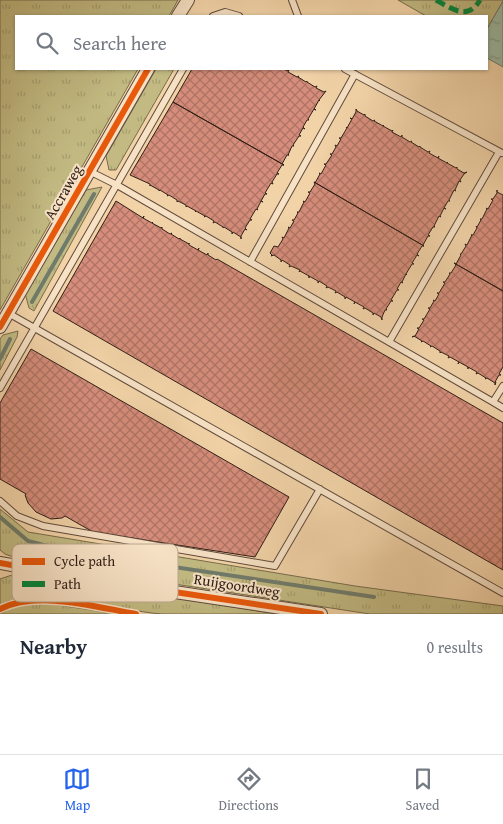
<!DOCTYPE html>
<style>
:root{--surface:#fff;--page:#f6f6f7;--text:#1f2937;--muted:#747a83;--line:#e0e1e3;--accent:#2563eb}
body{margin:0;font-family:"Gentium Book Plus",serif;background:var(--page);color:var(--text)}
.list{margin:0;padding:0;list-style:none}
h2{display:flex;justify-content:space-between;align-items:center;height:65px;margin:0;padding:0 20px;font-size:21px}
h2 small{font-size:16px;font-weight:400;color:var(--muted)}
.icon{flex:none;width:28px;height:28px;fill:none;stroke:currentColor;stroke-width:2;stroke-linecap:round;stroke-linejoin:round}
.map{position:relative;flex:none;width:503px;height:614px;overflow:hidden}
.search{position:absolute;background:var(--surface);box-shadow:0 1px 4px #0004;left:15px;right:15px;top:15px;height:55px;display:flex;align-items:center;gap:12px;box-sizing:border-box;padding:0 18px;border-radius:0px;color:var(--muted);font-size:19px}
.sheet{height:140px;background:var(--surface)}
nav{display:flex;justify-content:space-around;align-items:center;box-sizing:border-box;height:70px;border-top:1px solid var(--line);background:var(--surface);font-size:14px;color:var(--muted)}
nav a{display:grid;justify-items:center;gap:2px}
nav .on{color:var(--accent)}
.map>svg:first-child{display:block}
.grass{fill:url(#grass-tufts);stroke:#786c4c}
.water{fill:url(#water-ripples);stroke:#707b6b}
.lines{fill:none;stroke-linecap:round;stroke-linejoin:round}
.stream{stroke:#707b6b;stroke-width:4}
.building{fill:url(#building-cross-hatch);stroke:#2f1e17}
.lane-casing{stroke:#604b3b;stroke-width:8}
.street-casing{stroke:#604b3b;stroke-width:14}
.lane{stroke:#f7e2c6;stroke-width:6}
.street{stroke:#f7e2c6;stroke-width:12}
.quiet{stroke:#00873e;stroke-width:5;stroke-dasharray:10 5;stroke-linecap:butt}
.cycleway-casing{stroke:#f7e2c6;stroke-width:9}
.cycleway{stroke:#e8590c;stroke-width:6}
.labels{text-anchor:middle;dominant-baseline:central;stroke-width:4;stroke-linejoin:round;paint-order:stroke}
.street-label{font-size:15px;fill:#2f1e17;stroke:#f7e2c6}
.key{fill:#f7e2c6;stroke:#bba792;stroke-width:1}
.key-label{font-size:14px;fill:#2f1e17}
</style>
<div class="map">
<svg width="503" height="614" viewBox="0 0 503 614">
<defs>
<pattern id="grass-tufts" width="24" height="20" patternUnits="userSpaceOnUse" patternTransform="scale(1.25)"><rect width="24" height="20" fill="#c2ba82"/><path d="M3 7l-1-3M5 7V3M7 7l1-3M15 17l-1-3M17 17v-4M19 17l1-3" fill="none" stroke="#a79f70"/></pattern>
<pattern id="water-ripples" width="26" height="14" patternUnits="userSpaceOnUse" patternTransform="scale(1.25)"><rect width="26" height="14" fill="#9cb9a3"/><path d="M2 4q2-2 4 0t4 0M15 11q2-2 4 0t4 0" fill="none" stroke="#809684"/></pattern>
<pattern id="building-cross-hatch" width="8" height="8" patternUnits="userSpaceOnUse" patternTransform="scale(1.25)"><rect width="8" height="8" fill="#d68d7b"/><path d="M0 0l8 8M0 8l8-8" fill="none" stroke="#ae7364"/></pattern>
</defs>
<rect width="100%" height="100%" fill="#f2d3a8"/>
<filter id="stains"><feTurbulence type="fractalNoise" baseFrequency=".004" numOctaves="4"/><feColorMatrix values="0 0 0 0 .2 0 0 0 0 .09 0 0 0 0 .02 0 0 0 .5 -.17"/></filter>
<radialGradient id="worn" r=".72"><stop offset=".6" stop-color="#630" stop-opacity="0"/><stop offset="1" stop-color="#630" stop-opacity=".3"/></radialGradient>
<!-- grass -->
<path class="grass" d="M0,0H178L169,16H16V69H138L0,310Z
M398,0H503V1L487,29V16H426Z
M156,69H174L116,170H109L106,156Z
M102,187L34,311L29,308L25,293L86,190Z
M18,331L17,337L0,370V339L3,335Z
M0,509L28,532L355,586L503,606V614H370L24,561L5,554L0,550Z
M12,575L48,579L65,586L94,590L107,587L277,614C239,614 200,614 162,614C116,611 42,583 0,605V579Z
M45,603L118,614H0L15,606Z"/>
<!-- water -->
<path class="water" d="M503,1V67L487,58V29Z"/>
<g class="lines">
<!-- stream -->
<path class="stream" d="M32,302L94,194
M0,359L10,339
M0,517L28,541L67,551L374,597"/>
</g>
<!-- building -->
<path class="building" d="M192,69H283L288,71L289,70L288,72L297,77L299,76L298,77L306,82L307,81V82L315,87L317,86L316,88L324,92L326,91L319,100L320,101L319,100L314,109L316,110L314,109L308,119L309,120H307L303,127L305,129L303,128L299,135L301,136H299L293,145L294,146H292L288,155H289H287L282,164L284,165L173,102Z
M173,102L284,165H282L277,173L279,174H277L272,182L273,184L271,183L265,193L267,194H265L261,201L263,202L261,201L257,209L258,210L256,209L250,219L252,220H250L245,228L247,230L245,229L241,236V239V237L233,232L232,234V232L224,227L223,228V227L215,222L213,223L214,221L206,216L204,217L205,216L196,211L195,212L196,211L187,206L186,207V205L178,201L177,202V200L169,195L167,196L168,195L160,190L159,191V190L150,185V186V184L130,175Z
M356,109L357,111L364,115L365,114V116L373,121L375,120L374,121L383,126L384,125L383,126L392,131L393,130L392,132L401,137L402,135V137L410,142L412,141L411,142L419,147L420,146V147L428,152L430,151L429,153L438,158L439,156L438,158L447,163L448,162L447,163L456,168L457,167V169L464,173L467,172L464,174L460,180L461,182L459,181L455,190L456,191L454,190L449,200L450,201H448L444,208L446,209L444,208L440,216L441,217L439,216L434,226L435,227H433L428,235L430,236H428L423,245L424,246L314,182L315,183L320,174L319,173L321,174L326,165L324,164H326L332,155L330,154H332L336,147L335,145L337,146L341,139L339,138H341L347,128L346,127L347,128L352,119L350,118L352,119L356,112Z
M314,182L424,246H422L417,254L419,256L417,255L412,263L414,264H412L406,274L407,275L406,274L402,282L403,283L401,282L397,289L399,290H397L391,300L393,301H391L386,309L387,310H385L382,317V320L381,317L374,313L373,315V313L365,308L363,309L364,307L355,302L354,304L355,302L346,297L345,299V297L337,292L335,293L336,291L328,287L326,288L327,286L319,281L318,283V281L309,276V278V276L300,271L299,272L300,270L291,266L289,267L290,265L282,260L281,262V260L274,255L271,256L272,255L270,253L274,246L278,247L283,239L282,237L284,238L289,228L288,227L290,228L294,221L292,220H294L298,213L297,212H299L304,202L303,201L305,202L310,193L308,192H310L315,184Z
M497,190V192L503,195V291L454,263L456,264L461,255L460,254H461L466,246L465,244L467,245L472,235H471H473L477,228L476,226L477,227L481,220L480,219H482L487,209L486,208L488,209L493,200L491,199H493L497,193Z
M116,201L143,218L144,216L143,218L152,223L153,222L152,223L161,228L162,227V229L170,234L172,233L171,234L179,239L180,238V239L189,244V243V245L198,250L199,248L198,250L207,255L208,253V255L216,260L217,259L503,423V570L53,311Z
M454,263L503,291V367L499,374L501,375H499L495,382H496L495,385V383L487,378L485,379L486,378L478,373L476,374L477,372L468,367V369V367L459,362L458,364L459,362L450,357L448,358L449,356L441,352L440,353V351L432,346L430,347L431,346L423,341L421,342L422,341L414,336L412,337L415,336L419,329L417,328H419L424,320L422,319H424L430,309L428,308H430L434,301L433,300L435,301L439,294L437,293H439L445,283L443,282H445L450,274L449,273H451L456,265Z
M31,349L289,497L255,557L93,532L65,516L62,518L51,519L36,512L28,503L25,495L26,494L0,479V403Z"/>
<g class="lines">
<!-- lane casing -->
<g class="lane-casing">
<path id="lane" d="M292,0L298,16
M213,16L225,12L239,16
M345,69L502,153
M89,171L117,185L493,402L503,386
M250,262L355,74
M8,313L503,593
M389,342L499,152
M0,388L183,69
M493,402L503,408
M0,501L17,516L43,526L275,566L320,489"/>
</g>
<!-- street casing -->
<g class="street-casing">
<path id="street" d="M178,16L188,0
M0,327L148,69
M0,563L88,579L321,614"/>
</g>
<!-- lane -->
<use href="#lane" class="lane"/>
<!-- street -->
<use href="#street" class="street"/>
<!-- quiet -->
<path class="quiet" d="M436,0C452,9 468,21 480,0"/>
<!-- cycleway casing -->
<g class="cycleway-casing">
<path id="cycleway" d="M0,327L148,69
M0,563L88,579L321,614
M0,609C38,590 95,607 136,614"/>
</g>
<!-- cycleway -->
<use href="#cycleway" class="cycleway"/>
</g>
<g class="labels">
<!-- street labels -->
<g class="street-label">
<text transform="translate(63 192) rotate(-60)">Accraweg</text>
<text transform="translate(237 585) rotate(9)">Ruijgoordweg</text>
</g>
</g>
<!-- legend -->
<rect x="12" y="544" width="166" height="58" rx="8" class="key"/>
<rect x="22" y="558" width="23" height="7" fill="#e8590c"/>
<rect x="22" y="581" width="23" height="6" fill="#00873e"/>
<g class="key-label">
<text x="54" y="566">Cycle path</text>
<text x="54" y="589">Path</text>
</g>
<rect width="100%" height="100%" filter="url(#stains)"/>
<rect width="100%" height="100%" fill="url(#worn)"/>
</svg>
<div class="search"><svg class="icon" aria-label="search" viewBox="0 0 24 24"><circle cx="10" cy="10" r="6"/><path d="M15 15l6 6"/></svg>Search here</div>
</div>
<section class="sheet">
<h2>Nearby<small>0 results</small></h2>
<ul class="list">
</ul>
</section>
<nav>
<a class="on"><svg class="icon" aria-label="map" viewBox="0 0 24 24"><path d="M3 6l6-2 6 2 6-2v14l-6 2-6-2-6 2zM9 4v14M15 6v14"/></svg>Map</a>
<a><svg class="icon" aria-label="directions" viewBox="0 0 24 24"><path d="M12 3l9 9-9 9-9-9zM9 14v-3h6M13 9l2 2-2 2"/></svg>Directions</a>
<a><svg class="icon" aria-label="saved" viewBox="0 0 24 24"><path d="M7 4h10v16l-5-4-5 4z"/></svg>Saved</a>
</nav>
